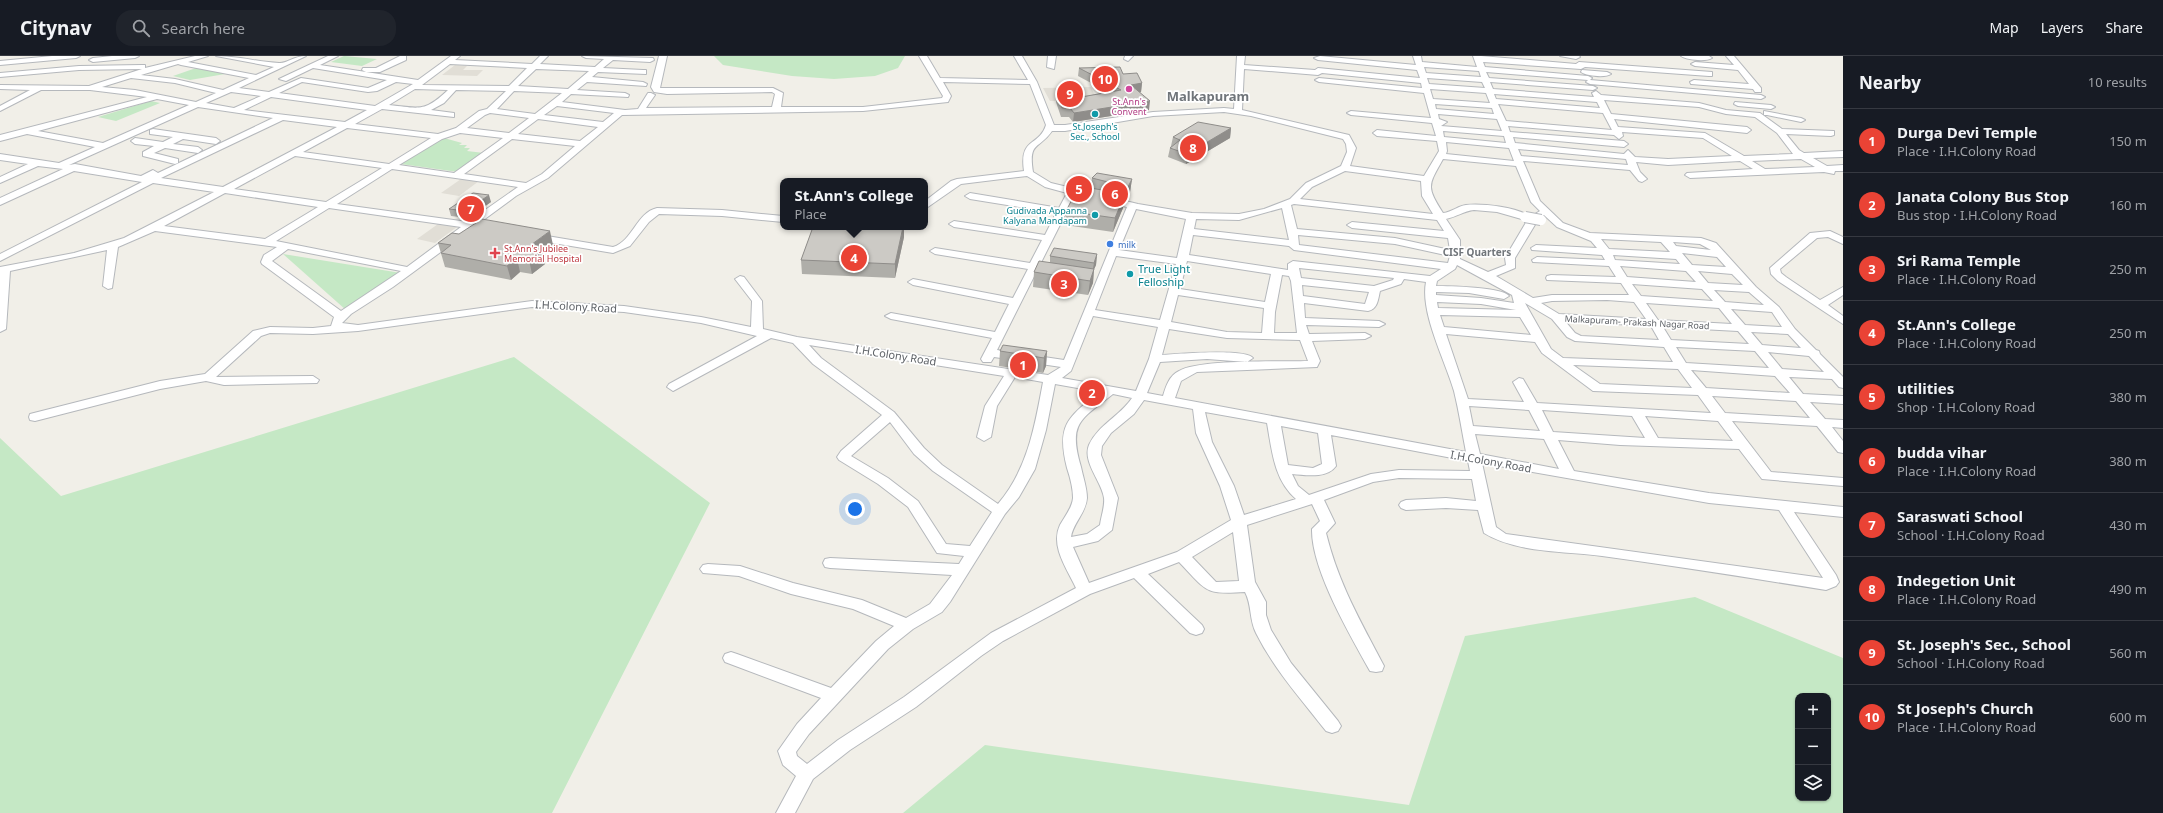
<!DOCTYPE html>
<meta charset="utf-8">
<style>
:root{--surface:#171b24;--page:#20242c;--text:#f1f3f6;--muted:#9ea1a6;--line:#363941;--accent:#ea4335}
body{margin:0;font-family:"Noto Sans",sans-serif;background:var(--page);color:var(--text)}
.controls{position:absolute;right:12px;bottom:12px;display:grid;overflow:hidden;border-radius:8px;box-shadow:0 1px 3px #0004}
.controls button{width:36px;height:36px;display:grid;place-items:center;padding:0;border:0;border-bottom:1px solid var(--line);background:var(--surface);color:var(--text);font:20px sans-serif}
.you{position:absolute;left:855px;top:453px;width:14px;height:14px;margin:-10px;border:3px solid #fff;border-radius:50%;background:#1a73e8;box-shadow:0 0 0 6px #1a73e833}
.badge{display:grid;place-items:center;width:26px;height:26px;border-radius:50%;background:var(--accent);color:#fff;font-size:13px;font-weight:700}
.pin{position:absolute;translate:-50% -50%;border:2px solid #fff;box-shadow:0 1px 4px #0006}
.popup{position:absolute;left:780px;top:122px;width:148px;height:52px;box-sizing:border-box;display:grid;place-content:center;border-radius:8px;background:var(--surface);filter:drop-shadow(0 1px 3px #0005);font-size:13px;white-space:nowrap;color:var(--muted)}
.popup b{font-size:15px;color:var(--text)}
.popup::after{content:'';position:absolute;left:50%;top:100%;margin-left:-8px;border:8px solid transparent;border-top-color:var(--surface)}
.list{margin:0;padding:0;list-style:none}
h2{display:flex;justify-content:space-between;align-items:center;height:52px;margin:0;padding:0 16px;font-size:17px}
h2 small{font-size:13px;font-weight:400;color:var(--muted)}
.list li{display:grid;grid-template-columns:26px 1fr auto;gap:12px;align-items:center;box-sizing:border-box;height:64px;padding:0 16px;border-top:1px solid var(--line)}
.list b{display:block;font-size:15px;white-space:nowrap}
.list p{margin:0;font-size:13px;white-space:nowrap;color:var(--muted)}
.list em{font-size:13px;font-style:normal;color:var(--muted)}
.icon{flex:none;width:22px;height:22px;fill:none;stroke:currentColor;stroke-width:2;stroke-linecap:round;stroke-linejoin:round}
.map{position:relative;flex:none;width:1843px;height:757px;overflow:hidden}
header{display:flex;align-items:center;gap:24px;box-sizing:border-box;height:56px;padding:0 20px;background:var(--surface);border-bottom:1px solid var(--line)}
header strong{font-size:19px}
nav{display:flex;gap:22px;margin-inline-start:auto;font-size:14px}
.search{width:280px;height:36px;background:var(--page);display:flex;align-items:center;gap:10px;box-sizing:border-box;padding:0 14px;border-radius:16px;color:var(--muted);font-size:15px}
main{display:flex}
aside{flex:1;background:var(--surface)}
.map>svg:first-child{display:block}
.education{fill:#e1ded6}
.green{fill:#c5e8c5;fill-rule:evenodd}
.lines{fill:none;stroke-linecap:round;stroke-linejoin:round}
.minor-casing{stroke:#b5b8bc;stroke-width:2}
.minor{fill:#fff;fill-rule:evenodd}
.minor-bridge-casing{stroke:#b5b8bc;stroke-width:12;stroke-linecap:butt}
.minor-bridge{stroke:#fff;stroke-width:10}
.wall{fill:#afaea9}
.shaded-wall{fill:#8f8d8a}
.building{fill:#cccac5;stroke:#8f8d8a}
.hotel-dot{fill:#d1479c;stroke:#fff;stroke-width:1.5}
.culture-dot{fill:#0f9aa8;stroke:#fff;stroke-width:1.5}
.shop-dot{fill:#3f7fe0;stroke:#fff;stroke-width:1.5}
.health-dot{fill:#e0444e;stroke:#fff;stroke-width:1.5}
.labels{text-anchor:middle;dominant-baseline:central;stroke-width:3.5;stroke-linejoin:round;paint-order:stroke}
.far-hotel-label{font-size:9px;fill:#b23c85;stroke:#fff}
.far-culture-label{font-size:9px;fill:#0d838f;stroke:#fff}
.far-shop-label{font-size:9px;fill:#366cbe;stroke:#fff;text-anchor:start}
.far-health-label{font-size:9px;fill:#be3a42;stroke:#fff;text-anchor:start}
.far-street-label{font-size:9px;fill:#5f6368;stroke:#fff}
.far-neighbourhood-label{font-size:10px;font-weight:bold;fill:#70757a;stroke:#fff}
.culture-label{font-size:11px;fill:#0d838f;stroke:#fff;text-anchor:start}
.street-label{font-size:11px;fill:#5f6368;stroke:#fff}
.far-district-label{font-size:13px;font-weight:bold;fill:#70757a;stroke:#fff}
</style>
<header>
<strong>Citynav</strong>
<div class="search"><svg class="icon" aria-label="search" viewBox="0 0 24 24"><circle cx="10" cy="10" r="6"/><path d="M15 15l6 6"/></svg>Search here</div>
<nav><a>Map</a><a>Layers</a><a>Share</a></nav>
</header>
<main>
<div class="map">
<svg width="1843" height="757" viewBox="0 0 1843 757">
<rect width="100%" height="100%" fill="#f1efe8"/>
<!-- education -->
<path class="education" d="M455,9L467,10L463,14H483L477,20L442,19Z
M1091,31L1097,45H1050L1043,32Z
M461,123L479,125L459,140L441,137Z
M438,168L457,171L435,187L417,183Z"/>
<!-- green -->
<path class="green" d="M344,0L377,3L362,10L331,6Z
M714,0H905L898,12L875,20L834,23L792,20L723,9Z
M196,12L231,17L190,24L173,20Z
M151,45L160,47L116,65L98,61Z
M444,82L462,87L459,89H467L464,92H470L467,95L484,97L458,116L401,108Z
M283,198L401,217L346,254Z
M514,301L710,447L552,757H0V382L61,440Z
M1695,541L1843,602V757H903L985,689L1409,749L1465,580ZM1798,640H1828V742H1798Z"/>
<g class="lines">
<!-- minor casing -->
<g class="minor-casing">
<path id="minor" d="M52,0H80L76,2L0,9V5Z
M112,0H139L135,2L93,6L89,4L93,2Z
M195,0H208L188,6L256,19L274,11L216,0C238,0 258,6 279,7C286,8 294,0 306,0L239,32L269,36L301,22L368,32L387,24L313,12L286,25L279,23L328,0H338L320,9L366,16L362,14L363,12H376L400,0H406V4L380,16H366L418,24L451,0H460L455,4L532,8L540,0H548L540,8L595,11L604,3L586,2L582,0L653,2L654,4L650,6L613,4L603,12L643,14H646V18L598,16L592,21L643,26L647,28L646,30L587,26L577,34L625,37L629,39L628,41L571,38L562,46L625,54L638,53L648,37H651L655,39L646,52L772,51L775,38L772,36L667,38L654,36L651,31L659,0H667L660,32H773L783,37L781,51H863L942,42L943,40L919,0H927L940,22L1028,24L1014,0H1022L1037,26L1054,69H1065L1153,56L1224,52L1234,53L1237,0H1245L1244,9L1315,14L1318,12L1420,22L1417,14L1318,4L1314,2L1320,0L1416,9L1413,0H1421L1422,6L1477,11L1473,0H1481L1576,8L1579,6L1712,16V20H1709L1585,11L1581,13L1483,6L1485,11L1588,20L1592,22L1590,24L1761,39L1765,41L1761,43L1590,28L1586,26L1588,24L1486,16L1489,22L1593,30L1597,32L1593,34L1490,26L1493,33L1594,41L1592,37L1596,35L1601,39L1699,47L1726,54L1760,57L1782,73L1834,75V79L1831,80L1786,78L1799,94L1804,97L1843,95V101L1813,102L1827,110L1843,109V115H1835L1834,118L1824,116L1690,122L1685,119L1687,117L1753,113L1740,105L1668,109L1636,106L1640,116L1647,123L1642,126L1639,125L1630,114L1523,105L1540,145L1563,167L1590,177L1701,182L1716,187L1756,231L1779,251L1795,273L1816,294L1819,295L1820,298L1843,321V332L1839,331L1832,323L1789,321L1803,338L1843,340V348L1810,346L1825,363L1843,364V372L1832,371L1843,385V397L1838,396L1817,370L1732,365L1771,416L1843,422V430L1762,423L1739,393L1620,389L1558,384L1574,415L1709,437L1843,451V461L1794,456L1836,519L1839,526L1836,530L1826,534C1751,522 1676,510 1602,500C1565,495 1516,497 1484,477L1478,454L1446,452L1406,454L1401,452L1399,449L1401,446L1406,444L1446,442L1476,445L1472,423L1399,422L1373,426L1324,444L1335,467L1326,477C1339,529 1360,564 1384,610L1382,615L1376,616L1370,615C1350,579 1311,513 1312,473L1320,465L1312,448L1247,469L1255,526L1266,546V559L1271,574L1291,607L1338,665L1341,670L1338,675L1332,677L1326,675C1301,643 1274,613 1256,577C1249,563 1252,549 1245,536C1204,539 1207,535 1179,506L1148,518L1202,569L1204,573L1202,577L1196,579L1190,577L1134,522L1090,538L1003,585L981,600L916,651L850,694L813,723L795,757H776L796,720L783,709L778,695L797,668L821,642L725,606L723,602L725,598L731,596L737,598L831,632L876,585L894,570L853,553L791,538L739,520L703,517L700,513L703,509L708,508L740,510L793,527L862,544L906,562L930,548L952,519L830,512L825,511L823,507L825,503L830,502L959,508L964,500L937,497L908,451L878,428L839,404L837,401L841,395L882,359L813,308L793,287L771,282L673,335L667,331L669,328L757,280L701,267L624,256L532,251L358,275L313,278L270,277L261,280L216,321L313,320L319,324L317,327L224,329L206,325L160,333L35,365L30,364L29,361L30,358L160,325L205,318L253,275L270,271L313,272L331,270L334,261L262,208L261,206L264,199L277,191L155,175L118,191L112,232L108,233L103,230L107,194L10,215L6,273L0,276V211L74,197L124,182L214,136L153,127L0,205V198L142,126L74,115L0,149V142L63,113L38,110L0,127V121L28,108L0,104V98L59,107L95,91L27,78L0,85V79L147,41L90,34H41L0,55V50L30,34L0,33V29L89,30L142,13L79,14L0,21V17L79,10L142,9H145V12ZM178,8L181,9L249,22L223,34L175,23L141,19ZM450,8L527,12L509,30L422,29ZM1424,11L1479,15L1481,21L1426,17ZM536,13L589,15L568,33L518,30ZM1244,13L1318,19L1322,17L1421,27L1422,32L1319,22L1315,24L1319,26L1424,37L1431,62L1351,55L1347,57L1351,59L1432,67L1436,80L1377,74L1373,77L1377,80L1437,85L1439,95L1424,120L1350,110L1356,92L1349,79L1242,54ZM131,22L175,27L216,37L196,46L135,34L102,31ZM1427,22L1482,26L1485,32L1429,28ZM302,26L368,36L377,35L396,26L413,28L375,50L279,37ZM943,26L1030,28L1046,69C1039,91 1019,81 1024,115L957,123L951,125L925,145V153L961,128L1027,120L1045,131L1067,137L1059,152L970,137L965,140L970,143L1056,157L1045,179L954,165L949,168L954,171L1042,184L1030,207L935,192L930,195L935,198L1028,213L1013,242L913,223L908,226L913,229L1009,248L995,276L891,257L885,260L891,263L992,282L981,303L983,306H991L994,301L1061,311L1048,319L797,281L763,273L762,245L744,221L740,220L735,223L752,245L751,271L701,261L624,250L532,245L358,269L342,267L351,258L393,231L472,173L477,172L478,168L516,140L548,122L622,59L863,55L948,46L951,40ZM415,33L448,34C424,57 419,52 389,49ZM1430,33L1486,37L1490,47L1433,43ZM456,34L506,35L487,53L479,55L456,72L438,78L355,68L382,53L454,61V57L431,54L444,47ZM514,35L562,37L535,58L497,53ZM231,36L261,40L234,52L206,47ZM1494,38L1597,46L1600,52L1496,43ZM271,41L367,54L345,66L244,54ZM157,43L189,49L103,87L38,75ZM1604,44L1699,51L1726,58L1755,61L1777,77L1793,98L1744,100L1705,77L1618,71L1614,63L1747,77L1751,74L1747,71L1611,58ZM1435,48L1492,52L1494,58L1436,53ZM1498,48L1603,57L1612,74L1506,65ZM557,50L614,57L603,66L544,59ZM198,51L273,62L158,117L153,114L141,120L75,108L69,109ZM1224,56L1251,60L1343,83L1346,88L1347,96L1341,110L1306,127L1290,143L1264,153L1239,158L1192,157L1138,148L1051,127L1033,116C1028,85 1039,94 1052,75H1065L1153,60ZM490,57L529,62L509,77L467,72L485,59ZM1438,58L1497,63L1502,75L1441,70L1447,66L1439,63ZM538,63L598,71L580,85L518,78ZM283,64L337,71L223,131L161,122ZM1508,70L1614,79L1619,83L1623,80L1622,76L1703,82L1732,100L1668,103L1635,101L1628,94L1624,98L1515,87L1513,81L1624,91L1628,88L1624,85L1510,76ZM347,72L431,82L389,108L303,96ZM1443,75L1504,80L1506,87L1444,81ZM460,77L503,82L454,117L399,109L442,83ZM512,83L575,90L542,118L526,127L464,118ZM1446,86L1509,92L1514,105L1446,98L1447,95ZM1518,93L1626,103L1628,109L1521,100ZM295,100L382,112L326,146L234,133ZM1443,103L1516,110L1531,146L1540,155L1530,161C1519,151 1480,147 1466,149C1458,150 1452,156 1443,157C1426,130 1428,130 1443,103ZM1801,103L1815,111L1765,113L1752,105ZM392,113L518,131L468,166L337,148ZM1345,115L1421,125L1422,140L1433,158L1300,143L1312,131ZM225,137L318,151L265,183L164,170ZM1075,139L1127,151L1064,304L997,294ZM1294,148L1437,164L1444,175L1352,166L1347,169L1352,172L1448,182L1450,194L1395,182L1297,173L1291,149ZM329,152L461,171L407,211L276,185ZM1282,152L1289,184L1194,173L1196,163L1239,164ZM1136,153L1186,163L1177,202L1119,194ZM1474,154L1497,156L1525,164L1528,163L1505,202L1506,209L1488,216L1460,203V184L1446,163C1456,161 1464,155 1474,154ZM1544,159L1557,171L1591,185L1597,192L1536,189L1531,192L1532,194L1602,199L1605,204L1537,201L1532,204L1533,206L1609,210L1616,221L1551,219L1547,220L1546,222L1547,224L1621,227L1629,239H1552L1533,242L1496,220L1515,212V202L1539,162ZM1193,179L1289,190L1294,194L1441,213L1430,220L1293,205L1288,208V214L1189,199ZM1298,179L1395,188L1450,200L1448,207L1299,189ZM1601,183L1661,186L1670,196L1609,193ZM1673,186L1700,188L1711,194L1676,190ZM288,193L401,215L341,255L272,205ZM1682,197L1717,201L1726,211L1692,209ZM1613,199L1676,203L1680,208L1615,204ZM1116,200L1176,208L1160,264L1095,254ZM1187,205L1271,218L1265,246L1180,233ZM1457,209L1512,239L1514,247L1481,242L1436,239V236L1469,237L1504,243L1509,240C1503,231 1449,230 1436,230L1437,225L1455,213ZM1620,210L1686,215L1696,226L1627,221ZM1299,212L1394,222L1393,224L1374,230L1301,222ZM1698,215L1732,218L1743,229L1708,227ZM1282,219L1289,220L1291,225L1297,277H1274L1275,256ZM1404,223L1426,226C1420,257 1445,304 1454,335C1459,355 1462,376 1466,396L1175,342L1181,325L1197,316L1317,311L1320,305L1312,285L1365,283L1371,280L1365,277L1309,278L1306,269L1379,271L1385,268L1379,265L1305,262L1304,247L1368,255C1378,253 1378,243 1380,235L1401,228ZM1632,228L1702,233L1713,245L1641,240ZM1302,229L1369,236L1365,248L1303,240ZM1714,234L1749,236L1764,249L1725,246ZM1178,239L1264,252L1262,277L1227,276L1171,266ZM1607,244L1634,246L1646,263L1559,258L1541,247L1552,245ZM1437,246L1481,248L1516,254L1438,252ZM1525,247L1552,263L1567,281L1575,285L1664,291L1673,306L1563,302L1551,293ZM1646,247L1719,252L1732,268L1658,264ZM1731,253L1772,256L1782,271L1745,269ZM1440,259L1520,261L1531,279L1444,271ZM1093,260L1158,271L1149,303L1136,335L1062,322L1071,315ZM1565,265L1651,270L1659,284L1581,280L1575,277ZM1663,271L1738,275L1749,288L1671,284ZM1169,273L1227,282L1300,284L1308,305C1280,306 1199,303 1179,315C1169,320 1166,330 1163,340L1147,337L1160,306L1207,303L1247,306L1253,302C1245,292 1177,298 1162,299ZM1751,276L1788,278L1801,292L1762,289ZM1446,278L1535,286L1542,297L1593,335L1698,339L1711,357L1537,347L1523,323L1519,322L1513,326L1524,346L1468,343ZM809,289L1004,320L985,350L977,381L984,385L991,381L997,350L1015,321L1043,326C1035,369 1028,413 998,448L942,409L924,392L894,356L821,302ZM1676,291L1755,295L1769,312L1686,307ZM1768,296L1809,300L1824,316L1782,313ZM1573,309L1678,313L1692,332L1600,328ZM1691,314L1775,320L1790,337L1706,332ZM1055,328L1100,336C1068,361 1056,369 1067,412C1070,421 1073,432 1073,442C1072,452 1065,460 1060,469C1050,490 1067,513 1076,532L991,577L904,641L838,684L807,708L797,700L796,696L809,678L888,593L913,573L942,556L950,546L1005,458L1019,441L1035,413L1046,374ZM1113,338L1132,342C1120,360 1098,369 1089,389C1082,406 1102,426 1104,442C1105,450 1101,461 1100,469L1087,478L1071,481C1073,467 1086,457 1087,442C1087,432 1083,421 1081,411C1068,367 1080,364 1113,338ZM1712,340L1796,345L1810,362L1725,357ZM1144,344L1193,353L1196,377L1220,430L1231,464L1177,496L1089,527L1073,491L1098,485L1112,474L1118,442L1101,399L1102,390L1111,377L1134,358ZM1469,350L1529,354L1540,375L1473,370ZM1542,354L1632,360L1645,382L1553,376ZM1205,356L1267,367C1272,395 1274,424 1296,443L1244,459L1234,430L1212,386ZM1645,360L1718,365L1733,385L1658,382ZM890,366L914,398L933,415L992,456L970,490L946,488L918,445L888,422L851,400ZM1281,370L1318,377L1322,408L1313,412L1288,409ZM1475,378L1544,383L1559,413L1480,398ZM1331,379L1468,405L1470,415L1399,414L1371,418L1309,439L1298,430L1292,418C1305,419 1327,423 1336,410ZM1482,407L1709,447L1779,454L1823,522L1506,478L1496,471ZM1233,476L1239,525L1216,526L1192,501Z
M1048,0H1056L1054,13L1047,11Z
M1125,0H1133L1128,5L1124,3Z
M1560,0H1579L1580,1L1576,3Z
M1681,0H1709L1712,2C1706,6 1687,4 1681,0Z
M1726,0H1734L1761,32V36H1755L1753,33L1691,28L1690,26L1694,24L1749,28L1738,14L1695,10L1691,8L1695,6L1734,9Z
M1582,14L1607,16L1611,18C1605,22 1587,20 1581,16Z
M1735,46L1771,49L1775,51L1771,53L1738,50L1734,48Z
M1764,55L1801,62L1805,64L1801,66L1767,59H1764Z
M153,73L216,82L220,85L216,88L183,83L173,88L198,91L202,94L198,97L165,92L154,97L178,103V107L175,108L143,100V96L154,90L135,88L131,85L135,82L163,86L173,81L150,78V74Z
M657,152L722,154L783,160V166L722,160L659,158L649,166L630,190L613,197L535,184L530,181L535,178L613,191C633,185 636,157 657,152Z
M1830,175L1843,181V188L1828,181L1817,182L1780,213L1781,217L1786,221L1820,244L1843,231V239L1828,249L1843,260V268L1778,225L1771,218L1770,212L1810,177Z"/>
</g>
<!-- minor -->
<use href="#minor" class="minor"/>
<!-- minor-bridge casing -->
<g class="minor-bridge-casing">
<path id="minor-bridge" d="M1525,161L1541,164"/>
</g>
<!-- minor-bridge -->
<use href="#minor-bridge" class="minor-bridge"/>
</g>
<!-- wall -->
<path class="wall" d="M1079,12L1123,18L1142,27L1141,36H1140L1149,54L1073,66L1069,61H1061L1056,46L1057,37L1070,43L1108,36L1078,20Z
M1231,72L1230,82L1186,108L1168,101L1170,92L1171,90L1173,81Z
M1092,122L1132,123L1130,136L1127,144L1124,143L1123,152L1113,176L1065,169L1066,155L1091,132Z
M491,146L468,162L451,160L449,153Z
M813,171H904V181L895,222L802,218L801,204Z
M459,178L553,189L543,197L545,208L532,218L520,216L511,224L445,211L438,187Z
M1097,198L1096,209L1094,213L1093,227L1088,239L1033,231L1034,216L1050,206V200Z
M1000,295H1047L1046,310L1043,317L999,310Z"/>
<!-- shaded-wall -->
<path class="shaded-wall" d="M1142,27L1141,36L1130,38L1131,29Z
M1150,45L1149,54L1073,66L1074,57Z
M1231,72L1230,82L1186,108L1187,98Z
M1132,123L1130,136L1127,144L1128,131Z
M1125,138L1123,152L1113,176L1115,162Z
M489,139L491,146L468,162L466,155Z
M903,171H904V181L895,222V208Z
M550,175L553,189L543,197L545,208L532,218L529,204L528,191Z
M1097,198L1096,209L1092,218L1094,207Z
M517,202L520,216L511,224L507,210Z
M1094,213L1093,227L1088,239L1090,225Z
M1047,295L1046,310L1043,317L1044,302Z"/>
<!-- building -->
<path class="building" d="M1120,11L1123,18L1137,17L1142,27L1131,29L1150,45L1074,57L1070,52H1062L1057,37H1066L1070,43L1121,34L1079,12Z
M1198,66L1231,72L1187,98L1170,92L1180,84L1173,81Z
M1097,117L1132,123L1128,131L1092,122Z
M1079,130L1125,138L1115,162L1066,155Z
M473,137L489,139L466,155L449,153Z
M482,163L550,175L528,191L542,194L529,204L517,202L507,210L441,197L451,189L438,187L452,177L459,178Z
M813,171H903L895,208L801,204Z
M1054,192L1097,198L1094,207L1050,200Z
M1039,205L1094,213L1090,225L1034,216Z
M1003,289L1047,295L1044,302L1000,295Z"/>
<!-- markers -->
<circle class="hotel-dot" cx="1129" cy="33" r="4"/>
<g class="culture-dot">
<circle cx="1095" cy="58" r="4"/>
<circle cx="1095" cy="159" r="4"/>
<circle cx="1130" cy="218" r="4"/>
</g>
<circle class="shop-dot" cx="1110" cy="188" r="4"/>
<path class="health-dot" d="M493 191h4v4h4v4h-4v4h-4v-4h-4v-4h4z"/>
<g class="labels">
<!-- far-hotel labels -->
<g class="far-hotel-label">
<text x="1129" y="45">St.Ann's<tspan x="1129" dy="10">Convent</tspan></text>
</g>
<!-- far-culture labels -->
<g class="far-culture-label">
<text x="1095" y="70">St.Joseph's<tspan x="1095" dy="10">Sec., School</tspan></text>
<text x="1087" y="154" text-anchor="end">Gudivada Appanna<tspan x="1087" dy="10">Kalyana Mandapam</tspan></text>
</g>
<!-- far-shop labels -->
<g class="far-shop-label">
<text x="1118" y="188">milk</text>
</g>
<!-- far-health labels -->
<g class="far-health-label">
<text x="504" y="192">St.Ann's Jubilee<tspan x="504" dy="10">Memorial Hospital</tspan></text>
</g>
<!-- far-street labels -->
<g class="far-street-label">
<text transform="translate(1637 266) rotate(3)">Malkapuram- Prakash Nagar Road</text>
</g>
<!-- far-neighbourhood labels -->
<g class="far-neighbourhood-label">
<text x="1477" y="196">CISF Quarters</text>
</g>
<!-- culture labels -->
<g class="culture-label">
<text x="1138" y="212">True Light<tspan x="1138" dy="13">Felloship</tspan></text>
</g>
<!-- street labels -->
<g class="street-label">
<text transform="translate(576 250) rotate(3)">I.H.Colony Road</text>
<text transform="translate(896 299) rotate(9)">I.H.Colony Road</text>
<text transform="translate(1491 405) rotate(10)">I.H.Colony Road</text>
</g>
<!-- far-district labels -->
<g class="far-district-label">
<text x="1208" y="40">Malkapuram</text>
</g>
</g>
</svg>
<div class="controls">
<button>+</button>
<button>−</button>
<button><svg class="icon" aria-label="layers" viewBox="0 0 24 24"><path d="M12 4l9 5-9 5-9-5zM3 14l9 5 9-5"/></svg></button>
</div>
<div class="you"></div>
<div class="pin badge" style="left:1023px;top:309px">1</div>
<div class="pin badge" style="left:1092px;top:337px">2</div>
<div class="pin badge" style="left:1064px;top:228px">3</div>
<div class="pin badge" style="left:854px;top:202px">4</div>
<div class="popup"><b>St.Ann's College</b>Place</div>
<div class="pin badge" style="left:1079px;top:133px">5</div>
<div class="pin badge" style="left:1115px;top:138px">6</div>
<div class="pin badge" style="left:471px;top:153px">7</div>
<div class="pin badge" style="left:1193px;top:92px">8</div>
<div class="pin badge" style="left:1070px;top:38px">9</div>
<div class="pin badge" style="left:1105px;top:23px">10</div>
</div>
<aside>
<h2>Nearby<small>10 results</small></h2>
<ul class="list">
<li><span class="badge">1</span><div><b>Durga Devi Temple</b><p>Place · I.H.Colony Road</p></div><em>150 m</em></li>
<li><span class="badge">2</span><div><b>Janata Colony Bus Stop</b><p>Bus stop · I.H.Colony Road</p></div><em>160 m</em></li>
<li><span class="badge">3</span><div><b>Sri Rama Temple</b><p>Place · I.H.Colony Road</p></div><em>250 m</em></li>
<li><span class="badge">4</span><div><b>St.Ann's College</b><p>Place · I.H.Colony Road</p></div><em>250 m</em></li>
<li><span class="badge">5</span><div><b>utilities</b><p>Shop · I.H.Colony Road</p></div><em>380 m</em></li>
<li><span class="badge">6</span><div><b>budda vihar</b><p>Place · I.H.Colony Road</p></div><em>380 m</em></li>
<li><span class="badge">7</span><div><b>Saraswati School</b><p>School · I.H.Colony Road</p></div><em>430 m</em></li>
<li><span class="badge">8</span><div><b>Indegetion Unit</b><p>Place · I.H.Colony Road</p></div><em>490 m</em></li>
<li><span class="badge">9</span><div><b>St. Joseph's Sec., School</b><p>School · I.H.Colony Road</p></div><em>560 m</em></li>
<li><span class="badge">10</span><div><b>St Joseph's Church</b><p>Place · I.H.Colony Road</p></div><em>600 m</em></li>
</ul>
</aside>
</main>
